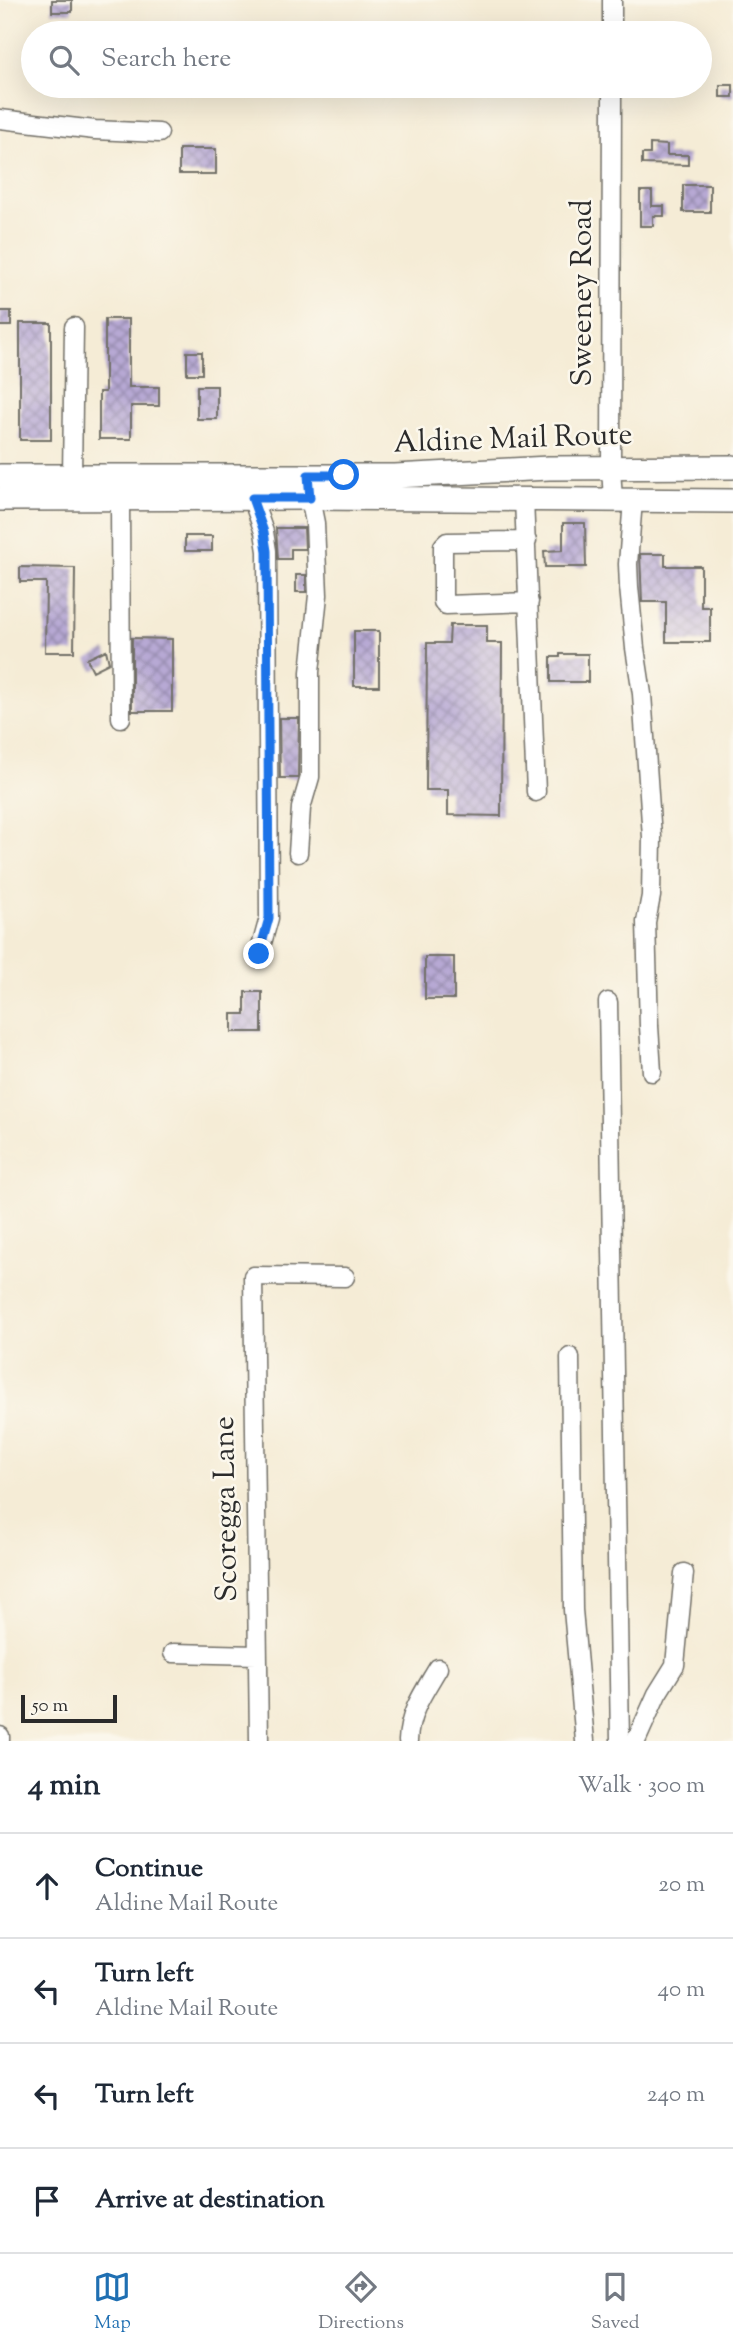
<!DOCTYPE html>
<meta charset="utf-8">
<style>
:root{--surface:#fff;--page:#f6f6f7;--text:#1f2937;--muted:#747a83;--line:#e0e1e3;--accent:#1f6fb2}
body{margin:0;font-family:"Sorts Mill Goudy",serif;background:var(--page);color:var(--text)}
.scale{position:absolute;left:21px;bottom:18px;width:96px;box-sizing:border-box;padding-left:7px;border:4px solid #2b2b2b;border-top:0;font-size:19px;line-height:24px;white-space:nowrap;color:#2b2b2b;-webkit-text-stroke:5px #fbf7ec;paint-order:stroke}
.stop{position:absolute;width:21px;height:21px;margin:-16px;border:5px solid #1a73e8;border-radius:50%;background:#fff}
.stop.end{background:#1a73e8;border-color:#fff;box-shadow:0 2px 7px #0008}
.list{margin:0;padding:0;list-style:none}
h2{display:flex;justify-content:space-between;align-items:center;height:91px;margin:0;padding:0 28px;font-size:30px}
h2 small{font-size:23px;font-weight:400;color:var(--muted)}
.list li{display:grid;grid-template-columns:46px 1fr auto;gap:21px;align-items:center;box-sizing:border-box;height:105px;padding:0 28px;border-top:2px solid var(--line)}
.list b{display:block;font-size:26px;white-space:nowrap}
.list p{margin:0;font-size:23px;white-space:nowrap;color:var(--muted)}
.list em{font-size:23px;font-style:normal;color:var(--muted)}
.icon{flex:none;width:38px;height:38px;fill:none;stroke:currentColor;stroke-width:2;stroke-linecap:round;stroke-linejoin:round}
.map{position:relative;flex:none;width:733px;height:1741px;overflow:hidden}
.search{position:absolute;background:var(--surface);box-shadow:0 7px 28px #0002;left:21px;right:21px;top:21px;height:77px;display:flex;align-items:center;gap:18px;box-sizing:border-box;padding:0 24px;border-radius:38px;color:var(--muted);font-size:26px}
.sheet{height:511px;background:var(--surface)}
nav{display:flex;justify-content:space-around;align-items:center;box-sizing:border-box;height:98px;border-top:2px solid var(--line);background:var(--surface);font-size:19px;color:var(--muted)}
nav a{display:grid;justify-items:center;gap:4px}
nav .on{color:var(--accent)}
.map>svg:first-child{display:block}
.building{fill:url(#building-cross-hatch)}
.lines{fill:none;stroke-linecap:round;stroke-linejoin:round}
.minor-casing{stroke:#726f67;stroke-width:21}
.major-casing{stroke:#726f67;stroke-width:26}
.minor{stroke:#fff;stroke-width:18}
.major{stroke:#fff;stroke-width:23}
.route{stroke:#1a73e8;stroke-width:9}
.labels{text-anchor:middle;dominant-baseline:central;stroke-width:5;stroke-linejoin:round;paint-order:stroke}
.street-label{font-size:30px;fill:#2b2b2b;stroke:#fbf7ec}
</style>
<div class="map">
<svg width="733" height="1741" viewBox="0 0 733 1741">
<defs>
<pattern id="building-cross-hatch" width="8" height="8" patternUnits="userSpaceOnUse" patternTransform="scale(1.75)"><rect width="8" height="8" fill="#b7a9d4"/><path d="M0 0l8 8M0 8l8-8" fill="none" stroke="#958aac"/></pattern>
</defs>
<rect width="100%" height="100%" fill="#fbf7ec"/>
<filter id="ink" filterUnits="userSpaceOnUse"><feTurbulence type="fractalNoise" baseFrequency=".0143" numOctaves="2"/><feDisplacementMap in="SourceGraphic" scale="14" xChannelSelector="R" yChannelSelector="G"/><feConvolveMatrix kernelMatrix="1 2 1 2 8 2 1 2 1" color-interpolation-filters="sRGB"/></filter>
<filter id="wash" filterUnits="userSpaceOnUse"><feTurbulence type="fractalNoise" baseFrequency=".00686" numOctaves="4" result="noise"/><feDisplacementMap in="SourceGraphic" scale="28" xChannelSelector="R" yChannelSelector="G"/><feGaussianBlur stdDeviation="1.57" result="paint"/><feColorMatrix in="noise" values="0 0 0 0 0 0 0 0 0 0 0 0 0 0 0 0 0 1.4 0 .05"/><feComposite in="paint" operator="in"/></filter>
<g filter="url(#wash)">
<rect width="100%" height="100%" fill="#f5ecd6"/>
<g id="blocks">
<!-- building -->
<path class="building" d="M52,0H72V12H52Z
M720,85H733V97H720Z
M650,144L667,145V155H688V165L642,164V154H650Z
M179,149H216V174H179Z
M683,185H710V212H683Z
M640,191H652V206H664V216H653V226H640Z
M0,311H11V326H0Z
M105,319H129V387H159V406H131V439H99V392H105Z
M20,323H51V440H20Z
M187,352H202V374H187Z
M197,386H217V419H197Z
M563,523H585L586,567H545L544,551L563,550Z
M276,528H304L305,549H291V559H278Z
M185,536H212V551H185Z
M640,554H665V566H701V607H710V642H666V602H642Z
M20,567L75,568L74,652H45L46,582H20Z
M296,575H306V592H296Z
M450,625H487V643H502L501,816L448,815V790H426L427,643H449Z
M354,631H379V686H354Z
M132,638L172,639V711H132Z
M106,650L109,663L93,671L87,659Z
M560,654H588V682H551V657H560Z
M279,718H299L298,778H280Z
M425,957H454V999H425Z
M245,992H262V1032H232V1014H245Z"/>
</g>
</g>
<g filter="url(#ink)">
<use href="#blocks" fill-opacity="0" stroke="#726f67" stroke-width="2"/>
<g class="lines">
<!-- minor casing -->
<g class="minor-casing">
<path id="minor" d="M612,0V33
M612,86L611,468L613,500
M0,119L95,130L159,133
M72,476L74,327
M120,498L121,718
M252,498L264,532L267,551L269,918L259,954
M524,499L536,792
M633,500L628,564L629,587L635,648L642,694L652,837L651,896L646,922L649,1026L652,1072
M527,541L447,542L443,546V602L446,605L529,602
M298,853L301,808L310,777V672L318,595L315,523L310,498
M608,1002L620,1741
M570,1357L573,1610L585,1741
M173,1653L257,1655
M0,1736V1741
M259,1741L253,1276L345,1277
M408,1741C409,1712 424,1692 438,1668
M636,1741L657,1694L675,1665L684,1573"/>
</g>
<!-- major casing -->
<g class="major-casing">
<path id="major" d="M0,476H395L549,468L733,467
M0,499L310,498L733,501"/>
</g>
<!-- minor -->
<use href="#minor" class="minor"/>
<!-- major -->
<use href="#major" class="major"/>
</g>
</g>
<g class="lines" filter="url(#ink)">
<!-- route -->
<path class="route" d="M259,954L269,918L267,551L264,532L252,498H310L308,475H344"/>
</g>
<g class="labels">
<!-- street labels -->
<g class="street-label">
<text transform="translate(583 293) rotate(-90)">Sweeney Road</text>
<text transform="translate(513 440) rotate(-2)">Aldine Mail Route</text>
<text transform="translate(227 1509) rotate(-91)">Scoregga Lane</text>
</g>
</g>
</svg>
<div class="scale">50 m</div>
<div class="stop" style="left:344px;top:475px"></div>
<div class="stop end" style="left:259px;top:954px"></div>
<div class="search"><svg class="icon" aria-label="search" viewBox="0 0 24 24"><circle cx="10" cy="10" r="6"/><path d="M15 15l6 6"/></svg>Search here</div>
</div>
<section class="sheet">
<h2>4 min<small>Walk · 300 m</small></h2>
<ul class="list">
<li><svg class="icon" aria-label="ahead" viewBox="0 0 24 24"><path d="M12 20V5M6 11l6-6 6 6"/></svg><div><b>Continue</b><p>Aldine Mail Route</p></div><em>20 m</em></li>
<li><svg class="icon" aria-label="left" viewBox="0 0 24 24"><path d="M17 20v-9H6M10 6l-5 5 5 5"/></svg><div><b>Turn left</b><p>Aldine Mail Route</p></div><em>40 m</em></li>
<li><svg class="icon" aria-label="left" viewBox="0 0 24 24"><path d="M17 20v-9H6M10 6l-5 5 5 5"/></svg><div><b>Turn left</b></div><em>240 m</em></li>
<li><svg class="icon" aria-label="arrive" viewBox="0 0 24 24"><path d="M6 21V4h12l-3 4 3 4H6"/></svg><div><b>Arrive at destination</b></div></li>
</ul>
</section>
<nav>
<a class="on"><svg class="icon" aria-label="map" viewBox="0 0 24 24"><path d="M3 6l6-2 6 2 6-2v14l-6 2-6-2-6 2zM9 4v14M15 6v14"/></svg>Map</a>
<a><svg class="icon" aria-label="directions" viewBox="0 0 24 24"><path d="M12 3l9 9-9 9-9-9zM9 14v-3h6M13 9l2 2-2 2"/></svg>Directions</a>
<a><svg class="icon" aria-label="saved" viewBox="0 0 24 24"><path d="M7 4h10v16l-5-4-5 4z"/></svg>Saved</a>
</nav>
